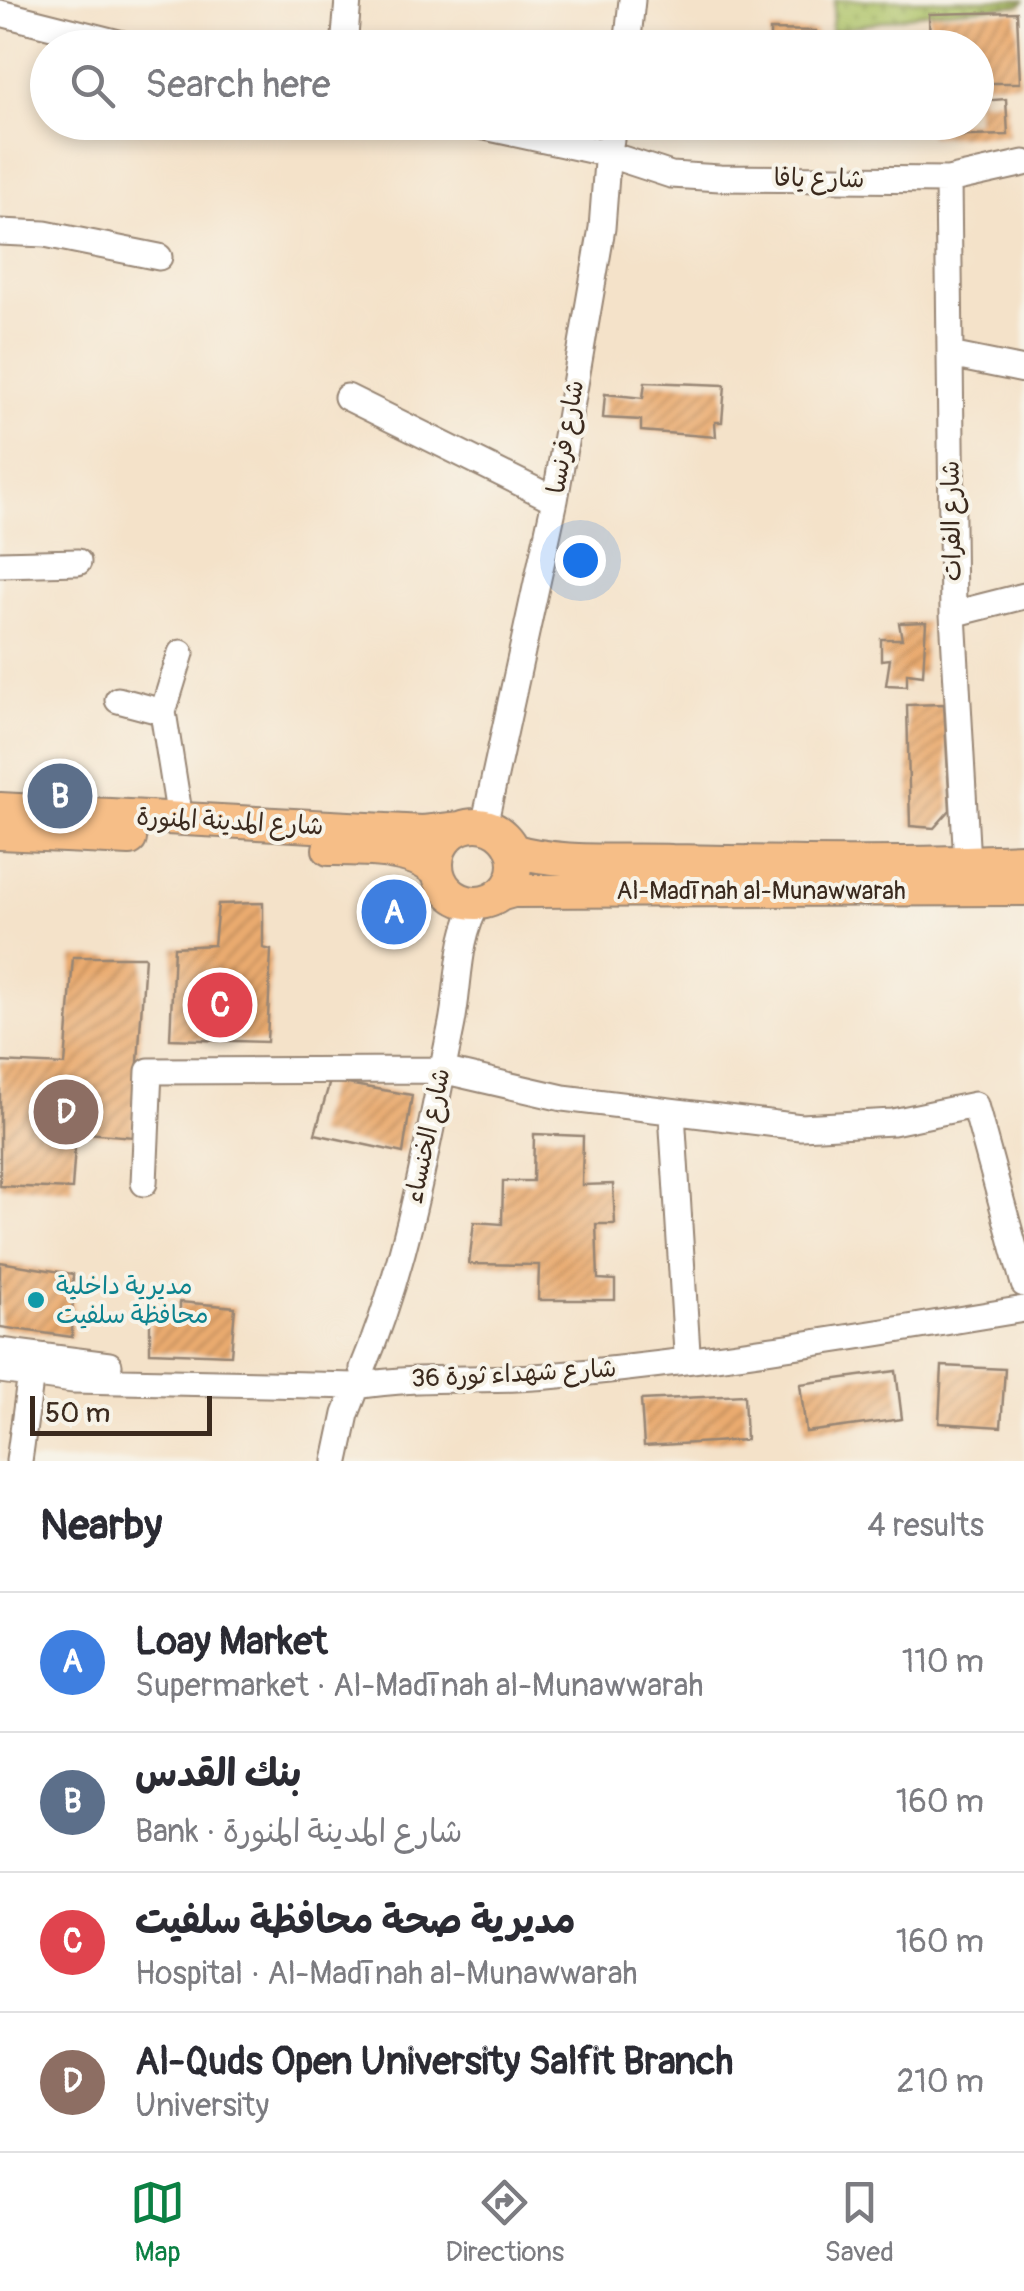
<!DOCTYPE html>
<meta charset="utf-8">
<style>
:root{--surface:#fff;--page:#f2f2f3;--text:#2b2b33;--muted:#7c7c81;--line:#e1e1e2;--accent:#0b8043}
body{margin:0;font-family:Pangolin,"Playpen Sans Arabic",sans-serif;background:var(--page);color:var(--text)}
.scale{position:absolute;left:30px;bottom:25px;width:182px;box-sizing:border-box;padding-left:10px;border:5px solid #3b2a1e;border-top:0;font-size:28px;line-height:35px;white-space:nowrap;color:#3b2a1e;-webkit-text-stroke:8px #f7f3e8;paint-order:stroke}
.you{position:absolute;left:580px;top:560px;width:35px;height:35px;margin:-25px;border:8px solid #fff;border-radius:50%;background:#1a73e8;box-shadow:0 0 0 15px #1a73e833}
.badge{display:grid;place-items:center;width:65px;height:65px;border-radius:50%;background:var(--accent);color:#fff;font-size:32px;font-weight:700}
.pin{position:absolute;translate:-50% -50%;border:5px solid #fff;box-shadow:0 2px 10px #0006}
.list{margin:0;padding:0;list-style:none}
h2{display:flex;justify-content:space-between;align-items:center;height:130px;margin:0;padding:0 40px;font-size:42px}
h2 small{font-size:32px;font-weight:400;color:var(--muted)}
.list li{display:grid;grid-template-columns:65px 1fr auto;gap:30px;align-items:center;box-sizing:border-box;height:140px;padding:0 40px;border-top:2px solid var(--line)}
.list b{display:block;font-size:38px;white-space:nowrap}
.list p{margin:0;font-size:32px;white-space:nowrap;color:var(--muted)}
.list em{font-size:32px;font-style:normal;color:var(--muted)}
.icon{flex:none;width:55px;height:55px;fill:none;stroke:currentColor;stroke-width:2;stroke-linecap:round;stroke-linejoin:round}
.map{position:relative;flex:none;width:1024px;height:1461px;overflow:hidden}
.search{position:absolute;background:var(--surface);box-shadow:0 5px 15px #0003;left:30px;right:30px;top:30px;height:110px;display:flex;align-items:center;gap:25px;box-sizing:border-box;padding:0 35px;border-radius:55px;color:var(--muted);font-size:38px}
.sheet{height:690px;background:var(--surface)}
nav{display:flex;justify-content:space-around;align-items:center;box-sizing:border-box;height:140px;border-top:2px solid var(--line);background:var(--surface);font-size:28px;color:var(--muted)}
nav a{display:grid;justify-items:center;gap:5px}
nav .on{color:var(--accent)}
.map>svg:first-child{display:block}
.park{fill:url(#park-dots);stroke:#747642;stroke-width:2.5}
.building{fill:url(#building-hatch)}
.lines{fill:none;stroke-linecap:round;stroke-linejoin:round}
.minor-casing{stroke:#988674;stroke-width:29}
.major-casing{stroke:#988674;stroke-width:36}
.minor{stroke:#fff;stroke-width:25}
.major{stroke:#f6be87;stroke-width:32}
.culture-dot{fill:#0f9aa8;stroke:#f7f3e8;stroke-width:4}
.labels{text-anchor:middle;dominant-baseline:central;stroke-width:8;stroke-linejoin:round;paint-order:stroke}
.street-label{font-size:25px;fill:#3b2a1e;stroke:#f7f3e8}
.culture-label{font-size:25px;fill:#0d838f;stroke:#f7f3e8;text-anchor:start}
</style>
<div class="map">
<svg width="1024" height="1461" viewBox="0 0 1024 1461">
<defs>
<pattern id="park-dots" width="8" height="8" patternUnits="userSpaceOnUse" patternTransform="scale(2.5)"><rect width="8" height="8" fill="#adc367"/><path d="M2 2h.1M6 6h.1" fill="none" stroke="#8e9f54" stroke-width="1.8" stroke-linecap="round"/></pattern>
<pattern id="building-hatch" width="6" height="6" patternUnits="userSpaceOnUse" patternTransform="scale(2.5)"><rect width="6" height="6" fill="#eaab6f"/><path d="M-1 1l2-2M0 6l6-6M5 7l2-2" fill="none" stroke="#bf8b5b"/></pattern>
</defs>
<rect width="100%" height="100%" fill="#f7f3e8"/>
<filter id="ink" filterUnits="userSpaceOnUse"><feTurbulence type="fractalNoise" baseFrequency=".01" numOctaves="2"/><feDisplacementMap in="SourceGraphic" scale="20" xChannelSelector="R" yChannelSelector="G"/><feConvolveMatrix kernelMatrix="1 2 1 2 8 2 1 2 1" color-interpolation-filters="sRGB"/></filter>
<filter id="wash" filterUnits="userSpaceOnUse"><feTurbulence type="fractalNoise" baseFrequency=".0048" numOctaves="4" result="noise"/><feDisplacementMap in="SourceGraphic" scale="40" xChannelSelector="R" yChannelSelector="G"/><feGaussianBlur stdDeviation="2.25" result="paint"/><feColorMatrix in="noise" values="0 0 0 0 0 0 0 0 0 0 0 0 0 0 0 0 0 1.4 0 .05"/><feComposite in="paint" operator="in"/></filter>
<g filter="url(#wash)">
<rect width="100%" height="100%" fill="#f4e2c9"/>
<!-- park -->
<path class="park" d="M835,0H1024V1L1020,5L928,12L831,32Z"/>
<g id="blocks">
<!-- building -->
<path class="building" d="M1017,12L1020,83H976V48H930L929,14Z
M770,30L816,31V48H770Z
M976,90H980V101L1006,99L1008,135L930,137L931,122H976Z
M667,122H760V131L667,125Z
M844,122H896L897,130L844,131Z
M645,382L725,385L722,422H715L716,437L641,431V420L603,418L605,394L643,398Z
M926,622L923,675L907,673V686L886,685L890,659L881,660V639H902L899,623Z
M944,704L950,810L934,828L910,826L907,705Z
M263,903V948L271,950L267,1042L170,1039L174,947L214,945L218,904Z
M73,957H145L133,1137L76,1132L72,1189L0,1186V1062L65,1065Z
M330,1081L412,1095L403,1153L315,1134Z
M534,1134L583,1136L582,1185L613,1184L615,1224H596L598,1279L615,1280V1300H538L539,1265L469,1264L474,1222L502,1224L503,1181H533Z
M0,1262L73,1274L72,1337L0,1327Z
M180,1302L235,1307L231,1355L150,1352V1312H180Z
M942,1366L1005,1369L1001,1427L939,1423Z
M896,1371L902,1419L806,1432L800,1384Z
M744,1395L746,1440L644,1446L641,1400Z"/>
</g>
</g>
<g filter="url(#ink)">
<use href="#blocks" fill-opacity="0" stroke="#988674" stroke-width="2.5"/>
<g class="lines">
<!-- minor casing -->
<g class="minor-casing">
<path id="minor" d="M0,13L139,48
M344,48L348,0
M627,48L632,0
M462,122L600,152
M610,145L614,122
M616,157L671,175L720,178L948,180L1024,163
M948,180L953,614L967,863
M0,232L45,234L159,257
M950,355L1024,370
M347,397L555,500
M0,564L78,562
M953,614L1024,596
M118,700L163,712
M180,819L163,712L181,653
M484,826L555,500L602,228L607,162
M672,1113L687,1352
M144,1183L149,1071L442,1070L563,1098L801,1127L893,1122L975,1105L1024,1284
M0,1351L109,1365
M363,1368C408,1261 428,1141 451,1028C460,987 456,939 478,903
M0,1370L73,1380L357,1386C420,1375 484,1382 548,1376C707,1362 866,1335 1024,1309
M19,1461L31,1374
M336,1461L346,1414L357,1386"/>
</g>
<!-- major casing -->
<g class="major-casing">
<path id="major" d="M0,809L423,832L461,828
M437 864a39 39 0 1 1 78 0a39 39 0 1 1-78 0Z
M0,833L130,839
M329,849C362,849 413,848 437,872
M512,850C561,865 621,859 672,861C789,863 907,865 1024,860
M499,895L513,891L1024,889"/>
</g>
<!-- minor -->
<use href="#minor" class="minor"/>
<!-- major -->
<use href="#major" class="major"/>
</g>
</g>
<!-- markers -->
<circle class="culture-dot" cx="36" cy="1300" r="10"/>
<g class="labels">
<!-- street labels -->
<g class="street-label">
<text transform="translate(819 179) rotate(1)">شارع يافا</text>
<text transform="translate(566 437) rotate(-80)">شارع فرنسا</text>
<text transform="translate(952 521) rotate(-91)">شارع الفرات</text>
<text transform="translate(230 822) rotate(3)">شارع المدينة المنورة</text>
<text x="761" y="891">Al-Madīnah al-Munawwarah</text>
<text transform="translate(428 1136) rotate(-78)">شارع الخنساء</text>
<text transform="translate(514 1374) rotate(-3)">شارع شهداء ثورة 36</text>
</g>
<!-- culture labels -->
<g class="culture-label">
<text x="56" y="1286">مديرية داخلية<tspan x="56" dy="29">محافظة سلفيت</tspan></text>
</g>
</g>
</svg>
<div class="scale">50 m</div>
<div class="you"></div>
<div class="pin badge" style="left:394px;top:912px;background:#3f7fe0">A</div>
<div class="pin badge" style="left:60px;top:796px;background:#5c6f8a">B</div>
<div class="pin badge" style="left:220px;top:1005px;background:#e0444e">C</div>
<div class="pin badge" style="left:66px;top:1112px;background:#8d6e63">D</div>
<div class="search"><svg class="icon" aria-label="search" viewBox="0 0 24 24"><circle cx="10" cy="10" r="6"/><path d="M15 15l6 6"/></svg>Search here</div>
</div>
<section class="sheet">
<h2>Nearby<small>4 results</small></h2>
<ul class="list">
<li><span class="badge" style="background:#3f7fe0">A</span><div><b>Loay Market</b><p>Supermarket · Al-Madīnah al-Munawwarah</p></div><em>110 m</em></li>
<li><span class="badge" style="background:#5c6f8a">B</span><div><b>بنك القدس</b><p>Bank · شارع المدينة المنورة</p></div><em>160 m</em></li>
<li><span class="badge" style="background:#e0444e">C</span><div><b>مديرية صحة محافظة سلفيت</b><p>Hospital · Al-Madīnah al-Munawwarah</p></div><em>160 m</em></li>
<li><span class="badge" style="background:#8d6e63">D</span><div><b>Al-Quds Open University Salfit Branch</b><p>University</p></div><em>210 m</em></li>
</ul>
</section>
<nav>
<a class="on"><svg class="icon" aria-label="map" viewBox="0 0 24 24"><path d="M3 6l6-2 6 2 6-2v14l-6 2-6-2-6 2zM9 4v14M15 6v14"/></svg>Map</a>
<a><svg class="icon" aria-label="directions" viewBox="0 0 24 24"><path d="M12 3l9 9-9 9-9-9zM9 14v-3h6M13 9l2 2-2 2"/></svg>Directions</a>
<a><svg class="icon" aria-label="saved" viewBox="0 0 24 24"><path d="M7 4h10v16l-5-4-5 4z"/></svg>Saved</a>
</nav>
